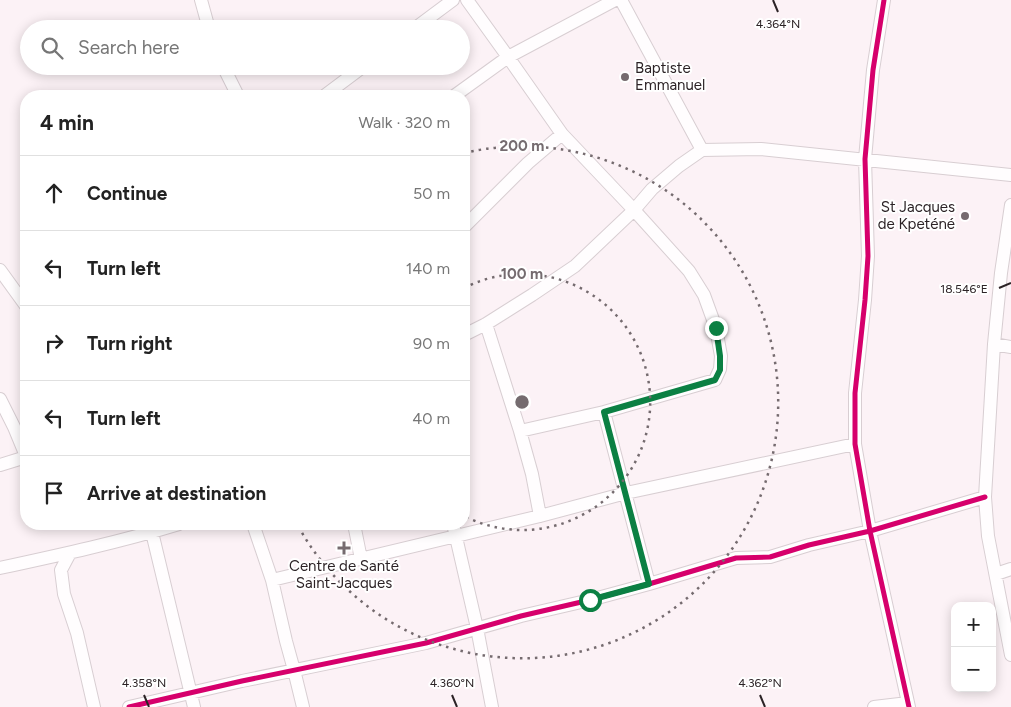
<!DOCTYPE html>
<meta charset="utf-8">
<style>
:root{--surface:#fff;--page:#f2f2f2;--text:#222;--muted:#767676;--line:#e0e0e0}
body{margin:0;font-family:Figtree,sans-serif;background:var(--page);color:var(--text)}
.controls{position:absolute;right:15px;bottom:15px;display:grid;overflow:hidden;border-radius:10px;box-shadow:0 2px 12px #0003}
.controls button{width:45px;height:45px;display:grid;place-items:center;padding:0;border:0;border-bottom:1px solid var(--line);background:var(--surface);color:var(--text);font:25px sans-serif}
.stop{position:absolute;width:15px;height:15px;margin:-11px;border:4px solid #0b8043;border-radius:50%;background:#fff}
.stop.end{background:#0b8043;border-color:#fff;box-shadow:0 1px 5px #0008}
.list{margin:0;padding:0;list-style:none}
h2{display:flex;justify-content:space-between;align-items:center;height:65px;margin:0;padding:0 20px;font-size:21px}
h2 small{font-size:16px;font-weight:400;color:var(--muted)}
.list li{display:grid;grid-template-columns:32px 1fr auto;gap:15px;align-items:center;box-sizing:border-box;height:75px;padding:0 20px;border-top:1px solid var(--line)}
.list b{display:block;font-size:19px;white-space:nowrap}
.list em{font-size:16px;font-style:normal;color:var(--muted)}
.icon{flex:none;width:28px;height:28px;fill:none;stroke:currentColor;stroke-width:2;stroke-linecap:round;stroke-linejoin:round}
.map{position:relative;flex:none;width:1011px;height:707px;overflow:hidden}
.search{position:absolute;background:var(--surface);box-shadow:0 2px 12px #0003;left:20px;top:20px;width:450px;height:55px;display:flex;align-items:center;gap:12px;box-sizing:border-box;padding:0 18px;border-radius:28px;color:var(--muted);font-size:19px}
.panel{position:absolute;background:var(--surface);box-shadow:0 2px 12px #0003;left:20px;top:90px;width:450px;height:440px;border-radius:20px}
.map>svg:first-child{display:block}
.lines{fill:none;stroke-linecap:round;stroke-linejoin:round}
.minor-casing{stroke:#d8ced2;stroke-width:14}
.minor{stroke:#fffdfe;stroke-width:12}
.cycleway-casing{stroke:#fff;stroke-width:8}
.cycleway{stroke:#d6006c;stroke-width:5}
.route{stroke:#0b8043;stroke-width:6}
.ticks{fill:none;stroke:#2c2326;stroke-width:2}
.ring{fill:none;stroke:#756b6f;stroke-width:2.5;stroke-dasharray:2.5 5}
.poi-dot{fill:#756b6f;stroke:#fff;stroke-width:2}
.labels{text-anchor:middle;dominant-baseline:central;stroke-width:4;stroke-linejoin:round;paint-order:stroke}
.poi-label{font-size:15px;fill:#2c2326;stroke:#fff;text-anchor:start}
.ticks-label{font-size:12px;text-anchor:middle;fill:#2c2326;stroke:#fff;stroke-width:4;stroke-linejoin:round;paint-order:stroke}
.centre{fill:#756b6f;stroke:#fff;stroke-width:2.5}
.ring-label{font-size:15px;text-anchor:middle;font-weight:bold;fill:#756b6f;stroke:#fff;stroke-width:4;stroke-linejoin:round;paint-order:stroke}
</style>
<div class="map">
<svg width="1011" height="707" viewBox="0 0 1011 707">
<rect width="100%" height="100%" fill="#fcf2f6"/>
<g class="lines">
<!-- minor casing -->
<g class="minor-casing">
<path id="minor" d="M201,0L209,29
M467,0L508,57L562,134L634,210L689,271L704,295L716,328L721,356L720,369L715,380L604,412L520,431
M621,0L702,150
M884,0L873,70L865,159L868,256L865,300L855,393V444L870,531L909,707
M414,29L453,0
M223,66L238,96
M324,96L364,66
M454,96L508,57L615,0
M1011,205L1001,273L994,344L985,497L988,536L1011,655
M464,227L528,163L562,134
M0,270L26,306
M486,324L520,431L532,474L540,516
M464,335L486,324L532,295L575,266L634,210L652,189L679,166L702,150L761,149L1011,175
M994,344L1011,347
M0,399L14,427L26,456
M604,412L649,584
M0,465L26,457
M150,524L194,707
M253,524L272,580L286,641L294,670L303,707
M354,524L361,559
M453,524L477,628L492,707
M70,553L61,570L64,594L77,633L94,707
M0,568C60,555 120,542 179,524
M996,574L1011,569
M272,580L540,516L626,493L855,444
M129,707L242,681L426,643L521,616L590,600L649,584L736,558L770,557L809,545L870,531L985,497
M874,707L908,703"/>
</g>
<!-- minor -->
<use href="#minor" class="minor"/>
<!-- cycleway casing -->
<g class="cycleway-casing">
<path id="cycleway" d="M884,0L873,70L865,159L868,256L865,300L855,393V444L870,531L909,707
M129,707L242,681L426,643L521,616L590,600L649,584L736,558L770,557L809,545L870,531L985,497"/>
</g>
<!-- cycleway -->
<use href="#cycleway" class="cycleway"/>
</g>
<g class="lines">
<!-- route -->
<path class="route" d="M590,600L649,584L604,412L715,380L720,370V356L716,328"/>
</g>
<!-- ticks -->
<path class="ticks" d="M773,0L778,12M999,288L1011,283M144,695L149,707M452,695L457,707M760,695L765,707"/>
<!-- distance rings -->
<g class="ring">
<path d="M464 288A128 128 0 1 1 464 516"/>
<path d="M464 153A256 256 0 1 1 297 524"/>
</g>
<!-- markers -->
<g class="poi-dot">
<circle cx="625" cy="77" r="5"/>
<circle cx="965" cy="216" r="5"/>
<path d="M341.5 540.5h5v5h5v5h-5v5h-5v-5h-5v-5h5z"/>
</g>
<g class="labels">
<!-- poi labels -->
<g class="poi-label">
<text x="635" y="68">Baptiste<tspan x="635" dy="17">Emmanuel</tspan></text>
<text x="955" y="207" text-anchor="end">St Jacques<tspan x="955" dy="17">de Kpeténé</tspan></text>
<text x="344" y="566" text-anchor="middle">Centre de Santé<tspan x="344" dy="17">Saint-Jacques</tspan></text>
</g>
</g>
<g class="ticks-label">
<text x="778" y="28">4.364°N</text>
<text x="964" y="293">18.546°E</text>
<text x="144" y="687">4.358°N</text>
<text x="452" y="687">4.360°N</text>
<text x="760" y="687">4.362°N</text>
</g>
<circle cx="522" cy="402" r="8" class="centre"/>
<g class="ring-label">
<text x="522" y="151">200 m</text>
<text x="522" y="279">100 m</text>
</g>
</svg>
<div class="controls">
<button>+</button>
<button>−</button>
</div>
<div class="stop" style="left:590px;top:600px"></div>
<div class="stop end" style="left:716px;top:328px"></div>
<div class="search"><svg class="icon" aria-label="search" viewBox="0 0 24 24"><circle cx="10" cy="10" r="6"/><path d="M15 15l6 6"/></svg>Search here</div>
<section class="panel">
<h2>4 min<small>Walk · 320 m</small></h2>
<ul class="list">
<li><svg class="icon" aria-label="ahead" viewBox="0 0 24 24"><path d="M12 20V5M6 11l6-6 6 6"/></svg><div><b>Continue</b></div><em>50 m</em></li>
<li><svg class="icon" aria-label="left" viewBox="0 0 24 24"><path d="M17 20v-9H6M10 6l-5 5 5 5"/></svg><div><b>Turn left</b></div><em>140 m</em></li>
<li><svg class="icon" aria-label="right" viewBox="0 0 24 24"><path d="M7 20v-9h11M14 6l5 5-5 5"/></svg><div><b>Turn right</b></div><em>90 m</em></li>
<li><svg class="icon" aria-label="left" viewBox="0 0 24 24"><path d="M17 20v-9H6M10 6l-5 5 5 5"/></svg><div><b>Turn left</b></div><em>40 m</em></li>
<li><svg class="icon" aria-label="arrive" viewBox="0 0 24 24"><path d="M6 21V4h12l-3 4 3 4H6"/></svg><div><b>Arrive at destination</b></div></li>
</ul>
</section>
</div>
